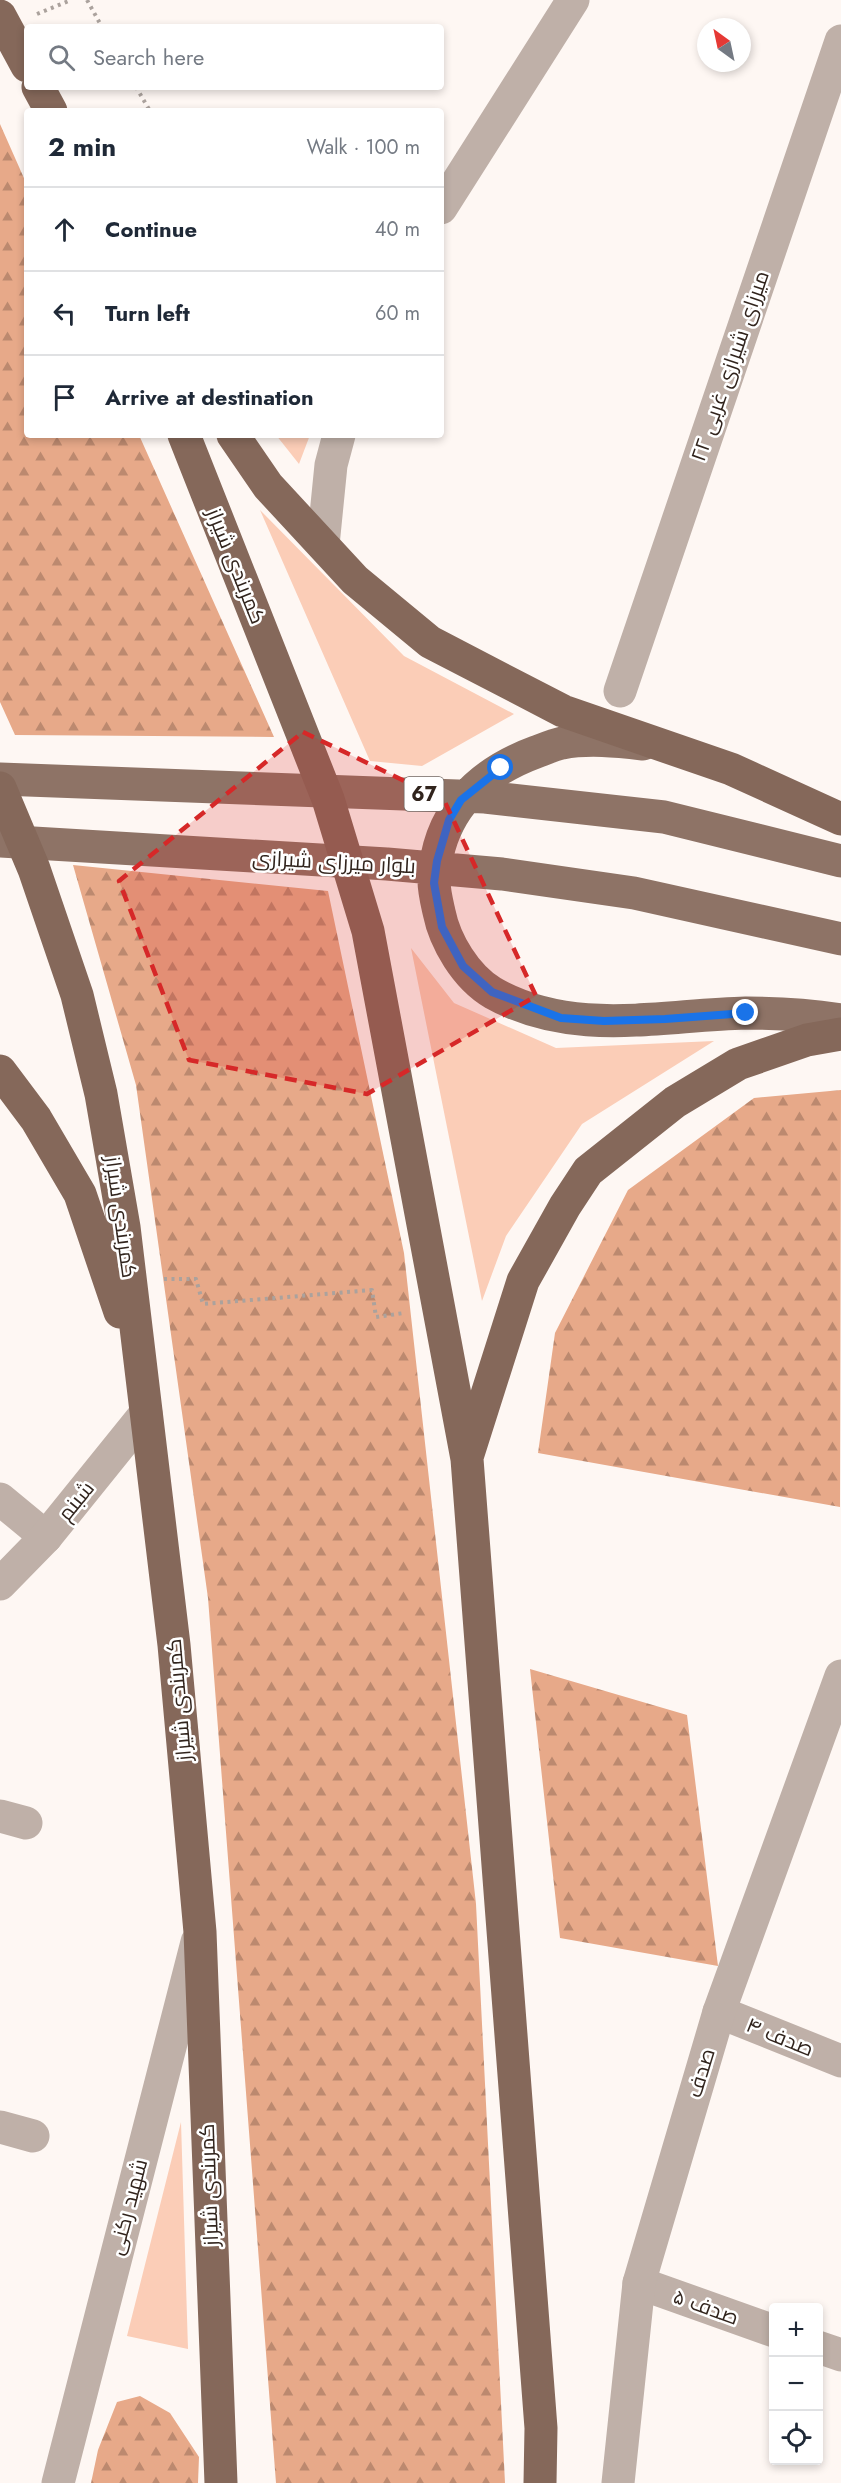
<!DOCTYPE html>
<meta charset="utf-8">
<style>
:root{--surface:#fff;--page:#f6f6f7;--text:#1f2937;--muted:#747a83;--line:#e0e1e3}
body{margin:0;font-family:Jost,Cairo,sans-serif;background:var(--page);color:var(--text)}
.controls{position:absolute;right:18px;bottom:18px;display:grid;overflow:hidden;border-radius:6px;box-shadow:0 3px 9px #0003}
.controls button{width:54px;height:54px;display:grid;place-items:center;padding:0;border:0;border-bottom:2px solid var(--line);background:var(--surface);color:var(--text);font:30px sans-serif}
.compass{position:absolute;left:697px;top:18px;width:54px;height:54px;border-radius:50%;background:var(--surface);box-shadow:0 3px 9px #0003;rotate:327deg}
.stop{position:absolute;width:18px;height:18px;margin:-14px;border:4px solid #1a73e8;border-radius:50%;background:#fff}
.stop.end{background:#1a73e8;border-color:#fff;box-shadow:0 2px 6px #0008}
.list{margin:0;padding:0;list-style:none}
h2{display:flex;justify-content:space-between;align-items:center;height:78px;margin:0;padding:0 24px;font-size:26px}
h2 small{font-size:20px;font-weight:400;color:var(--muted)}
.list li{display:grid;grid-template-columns:39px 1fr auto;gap:18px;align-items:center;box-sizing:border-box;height:84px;padding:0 24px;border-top:2px solid var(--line)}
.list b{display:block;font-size:22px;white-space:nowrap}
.list em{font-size:20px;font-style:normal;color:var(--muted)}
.icon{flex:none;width:33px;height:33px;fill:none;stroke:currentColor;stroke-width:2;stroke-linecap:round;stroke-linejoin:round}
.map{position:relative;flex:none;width:841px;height:2483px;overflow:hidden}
.search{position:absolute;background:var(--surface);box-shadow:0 3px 9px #0003;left:24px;top:24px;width:420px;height:66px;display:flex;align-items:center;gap:15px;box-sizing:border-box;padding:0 21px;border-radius:6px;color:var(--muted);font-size:22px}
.panel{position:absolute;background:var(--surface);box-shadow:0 3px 9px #0003;left:24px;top:108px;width:420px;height:330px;border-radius:6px}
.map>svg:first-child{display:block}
.green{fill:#fbcdb7}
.forest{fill:url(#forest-firs)}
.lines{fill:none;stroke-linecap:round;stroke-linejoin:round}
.path{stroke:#aba29d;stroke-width:4;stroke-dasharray:3 4.5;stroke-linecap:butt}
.minor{stroke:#bfb0a8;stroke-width:33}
.tertiary{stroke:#bfb0a8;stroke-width:33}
.primary{stroke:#8e7366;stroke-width:33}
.trunk{stroke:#85685a;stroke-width:33}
.route{stroke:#1a73e8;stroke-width:8}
.marked{fill:#d62828;fill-opacity:0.2;stroke:#d62828;stroke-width:4.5;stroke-dasharray:12 8;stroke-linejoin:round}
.labels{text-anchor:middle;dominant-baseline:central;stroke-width:5;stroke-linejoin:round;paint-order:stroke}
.shield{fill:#fff;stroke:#6f6661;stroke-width:1.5}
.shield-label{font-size:20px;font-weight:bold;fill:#31241d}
.street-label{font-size:21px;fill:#31241d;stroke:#fff}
</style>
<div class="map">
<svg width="841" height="2483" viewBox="0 0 841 2483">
<defs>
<pattern id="forest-firs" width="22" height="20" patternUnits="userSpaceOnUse" patternTransform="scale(1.5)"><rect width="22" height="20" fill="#e7a989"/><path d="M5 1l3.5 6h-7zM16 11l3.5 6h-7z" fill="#bc896f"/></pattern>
</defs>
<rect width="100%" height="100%" fill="#fef7f3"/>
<!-- green -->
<path class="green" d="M276,435H310L299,464Z
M260,510L404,656L514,714L422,766L370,761Z
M411,948L454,1003L556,1048L714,1041L582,1124L506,1236L482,1301Z
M181,2122L188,2349L127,2336Z"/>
<!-- forest -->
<path class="forest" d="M0,124L27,185V435H139L274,737L15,735L0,702Z
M73,865L328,891L404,1253L476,1904L505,2483H276L208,1598L136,1085Z
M841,1090L840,1507L538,1453L555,1333L628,1190L754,1098Z
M530,1669L687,1715L718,1966L560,1938Z
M140,2396L170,2413L199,2457L198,2483H91L98,2450L117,2402Z"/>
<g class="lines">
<!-- path -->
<path class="path" d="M87,0L102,27
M37,14L71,0
M136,87L150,111
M164,1279H196L203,1304L372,1290L376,1317L404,1313"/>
<!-- minor -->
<path class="minor" d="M441,208L573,0
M323,545L331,465L339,435
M620,691L841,41
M0,1499L46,1537
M0,1816L26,1823
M719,2012L841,2061
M0,2127L33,2136
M639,2283L774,2331
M818,2347L841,2355"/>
<!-- tertiary -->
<path class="tertiary" d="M0,1584L46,1537L146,1413
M58,2483L197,1942
M618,2483L639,2283L719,2012L841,1676"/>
<!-- primary -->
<path class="primary" d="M643,744C617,741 588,738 562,743C553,745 544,749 536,752C476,774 437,815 434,881C434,891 437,903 439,912C445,942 466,977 493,993C573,1038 660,1015 746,1013C778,1013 810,1015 841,1020
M0,779L485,797L664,817L841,861
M0,841L387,864L502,874L634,893L841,939"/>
<!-- trunk -->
<path class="trunk" d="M0,16L27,66
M38,87L51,111
M184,435L328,799L368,931L467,1459L541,2428L540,2483
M233,435L268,486L355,580L430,642L563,711L731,769L841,819
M0,788L34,869L77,995L101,1094L124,1227L174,1645L200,1932L221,2483
M0,1071L36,1119L80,1194L120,1312
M468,1454L523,1281L565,1206L588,1171L675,1102L738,1064L807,1040L841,1034"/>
</g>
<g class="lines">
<!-- route -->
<path class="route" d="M501,768L461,800L449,820L437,861L434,883L442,927L463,966L492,992L561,1018L604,1021L665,1019L746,1013"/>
</g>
<!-- marked area -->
<path class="marked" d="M303,732L444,800L536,996L367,1094L189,1060L119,881Z"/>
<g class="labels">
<!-- shield labels -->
<rect class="shield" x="404.5" y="777" width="39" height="34" rx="4.5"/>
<g class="shield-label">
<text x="424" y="794">67</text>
</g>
<!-- street labels -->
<g class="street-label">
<text transform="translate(730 366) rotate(-71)">۲۲ میرزای شیرازی غربی</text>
<text transform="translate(236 566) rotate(68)">کمربندی شیراز</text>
<text transform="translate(334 862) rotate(3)">بلوار میرزای شیرازی</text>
<text transform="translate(121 1217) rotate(82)">کمربندی شیراز</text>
<text transform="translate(76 1501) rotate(-51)">شبنم</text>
<text transform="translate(179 1700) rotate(-95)">کمربندی شیراز</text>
<text transform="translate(780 2037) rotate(22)">۴ صدف</text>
<text transform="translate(701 2073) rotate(-73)">صدف</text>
<text transform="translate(209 2185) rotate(-92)">کمربندی شیراز</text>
<text transform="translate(128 2207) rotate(-75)">شهید رکنی</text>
<text transform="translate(706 2307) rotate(20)">۵ صدف</text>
</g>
</g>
</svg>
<div class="controls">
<button>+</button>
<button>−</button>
<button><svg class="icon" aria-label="locate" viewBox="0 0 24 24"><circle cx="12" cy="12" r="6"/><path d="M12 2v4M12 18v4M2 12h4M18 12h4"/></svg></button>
</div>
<svg class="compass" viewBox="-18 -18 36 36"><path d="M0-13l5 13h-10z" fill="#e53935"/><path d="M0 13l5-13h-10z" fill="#747a83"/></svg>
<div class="stop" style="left:501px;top:768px"></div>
<div class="stop end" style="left:746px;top:1013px"></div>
<div class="search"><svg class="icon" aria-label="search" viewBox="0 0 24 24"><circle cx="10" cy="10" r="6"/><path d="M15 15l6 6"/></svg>Search here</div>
<section class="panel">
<h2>2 min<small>Walk · 100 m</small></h2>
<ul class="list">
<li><svg class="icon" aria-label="ahead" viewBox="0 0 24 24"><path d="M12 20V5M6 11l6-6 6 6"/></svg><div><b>Continue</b></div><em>40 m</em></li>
<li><svg class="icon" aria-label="left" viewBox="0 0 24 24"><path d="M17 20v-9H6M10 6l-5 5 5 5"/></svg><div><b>Turn left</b></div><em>60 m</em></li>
<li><svg class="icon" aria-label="arrive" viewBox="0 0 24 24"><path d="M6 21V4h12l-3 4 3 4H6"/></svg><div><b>Arrive at destination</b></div></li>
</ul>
</section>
</div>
